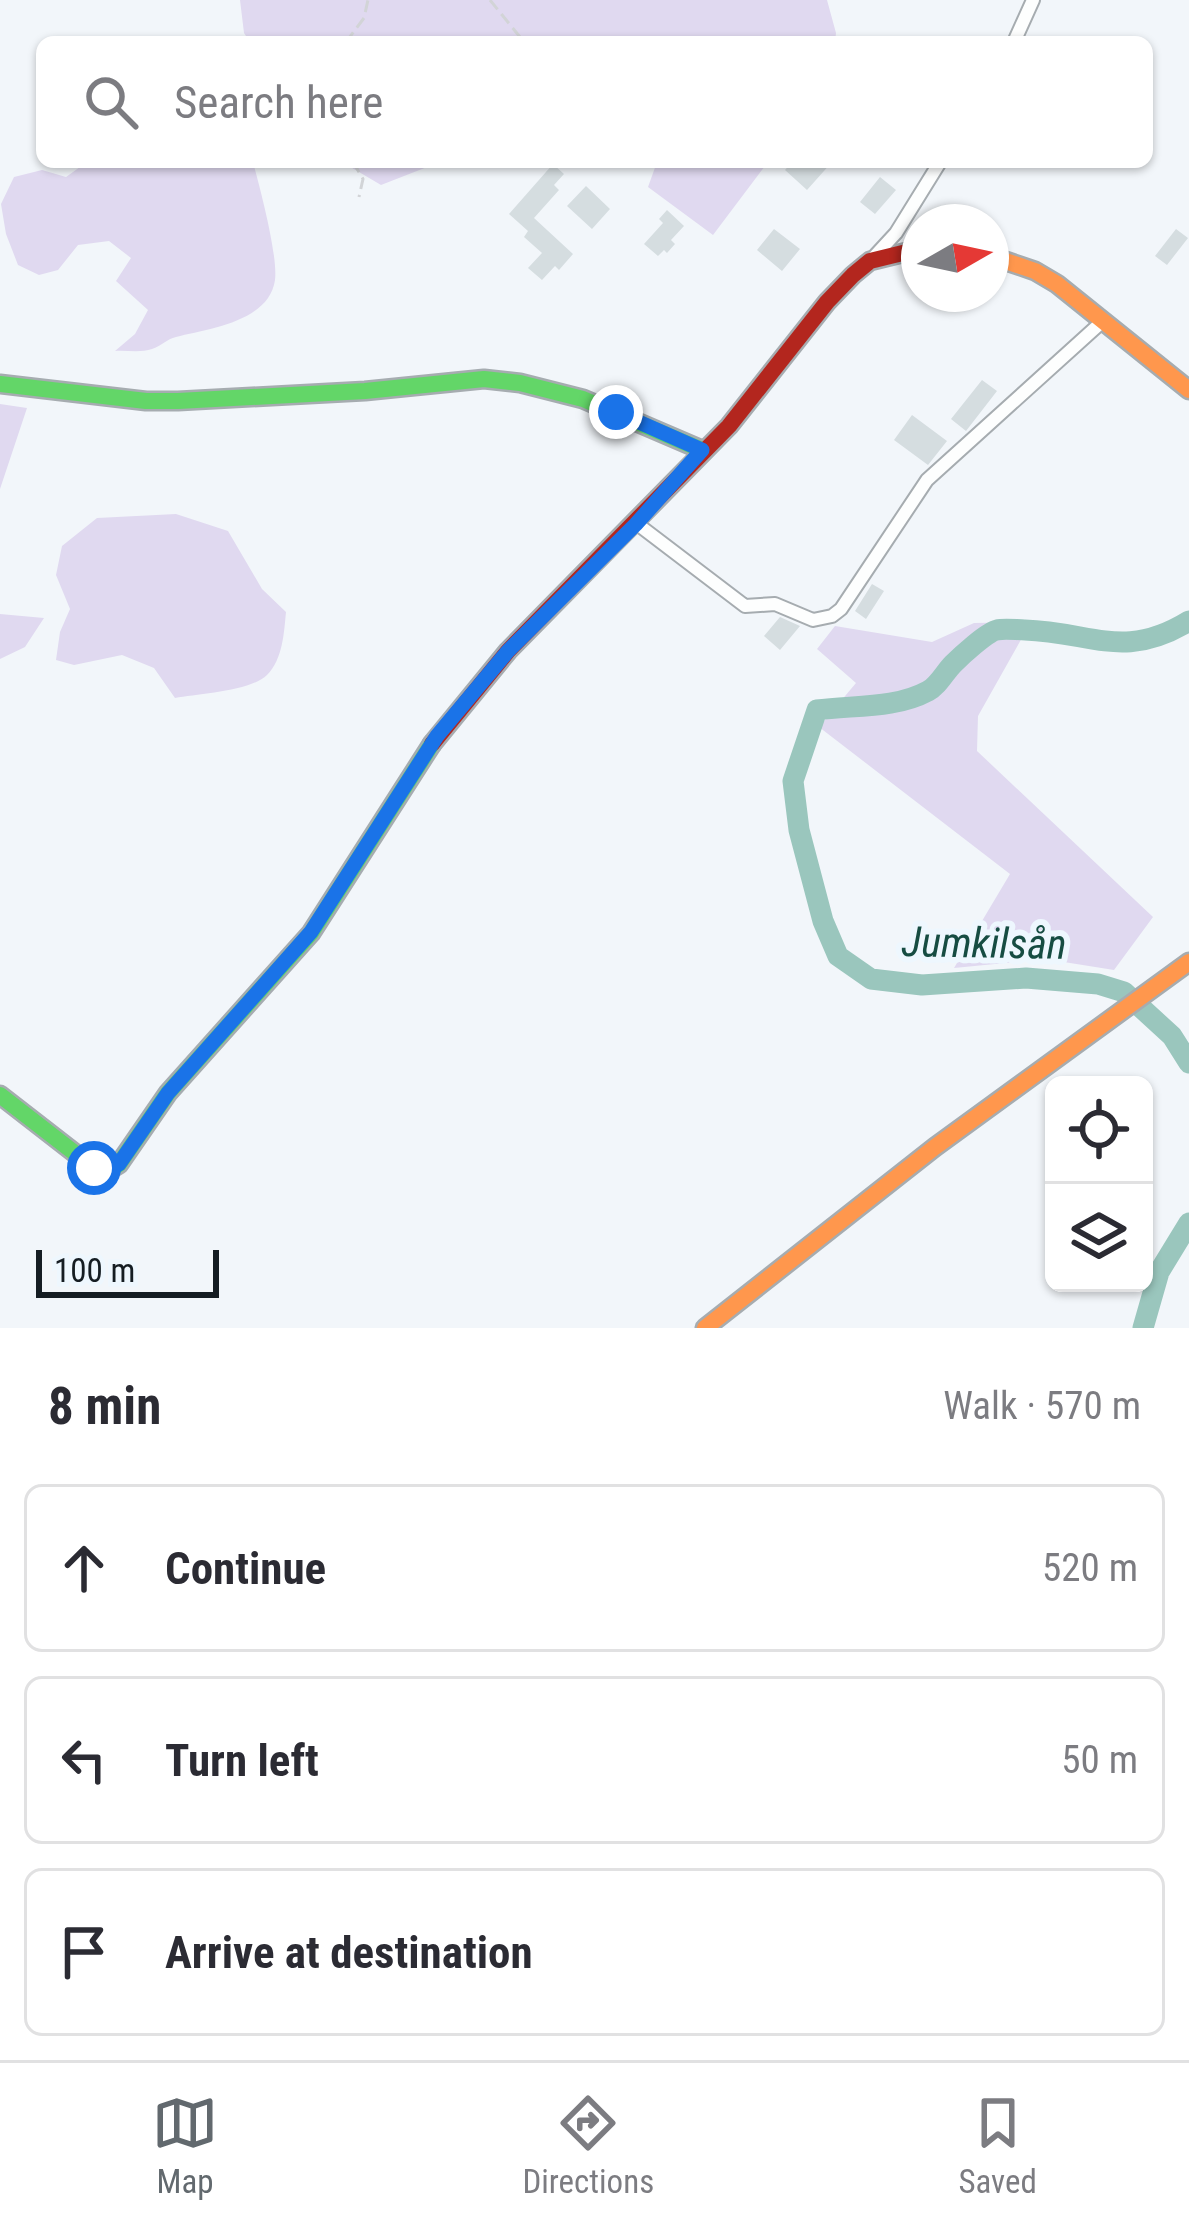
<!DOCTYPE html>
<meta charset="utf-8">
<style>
:root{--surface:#fff;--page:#f2f2f3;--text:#2b2b33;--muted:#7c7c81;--line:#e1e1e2;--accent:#62696e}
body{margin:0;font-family:"Roboto Condensed",sans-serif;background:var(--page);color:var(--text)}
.controls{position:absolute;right:36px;bottom:36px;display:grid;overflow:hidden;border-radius:18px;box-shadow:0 3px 9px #0004}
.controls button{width:108px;height:108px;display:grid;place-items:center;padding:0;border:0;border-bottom:3px solid var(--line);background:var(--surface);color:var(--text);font:60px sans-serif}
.compass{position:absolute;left:901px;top:204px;width:108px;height:108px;border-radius:50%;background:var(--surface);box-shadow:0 3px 9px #0004;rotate:81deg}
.scale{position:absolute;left:36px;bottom:30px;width:183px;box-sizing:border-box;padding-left:12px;border:6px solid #151d23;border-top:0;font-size:33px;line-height:42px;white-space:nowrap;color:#151d23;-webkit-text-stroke:9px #eef7fe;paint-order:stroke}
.stop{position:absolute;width:36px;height:36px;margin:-27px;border:9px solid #1a73e8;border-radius:50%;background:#fff}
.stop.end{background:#1a73e8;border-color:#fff;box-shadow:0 3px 12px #0008}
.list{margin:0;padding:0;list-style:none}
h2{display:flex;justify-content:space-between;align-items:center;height:156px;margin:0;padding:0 48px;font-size:51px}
h2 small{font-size:39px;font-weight:400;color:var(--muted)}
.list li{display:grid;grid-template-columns:78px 1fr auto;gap:36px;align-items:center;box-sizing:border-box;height:168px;margin:0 24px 24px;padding:0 24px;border:3px solid var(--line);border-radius:18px}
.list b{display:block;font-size:45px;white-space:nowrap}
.list em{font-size:39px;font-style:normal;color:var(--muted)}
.icon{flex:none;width:66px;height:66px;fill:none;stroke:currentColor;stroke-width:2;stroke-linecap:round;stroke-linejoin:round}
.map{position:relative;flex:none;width:1189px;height:1328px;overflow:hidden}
.search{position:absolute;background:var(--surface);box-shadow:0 3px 9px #0004;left:36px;right:36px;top:36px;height:132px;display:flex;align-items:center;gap:30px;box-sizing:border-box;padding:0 42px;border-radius:18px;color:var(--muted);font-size:45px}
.sheet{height:732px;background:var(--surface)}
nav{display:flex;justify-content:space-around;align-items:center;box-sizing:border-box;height:168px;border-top:3px solid var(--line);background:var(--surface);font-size:33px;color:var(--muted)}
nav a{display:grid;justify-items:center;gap:6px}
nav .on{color:var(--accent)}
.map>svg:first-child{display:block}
.green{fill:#e0d9f0}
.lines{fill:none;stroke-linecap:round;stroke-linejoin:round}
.river{stroke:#9ac6bd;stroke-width:21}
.building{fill:#d5dde0}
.street-casing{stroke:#a6acb0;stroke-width:16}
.fast-casing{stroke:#a6acb0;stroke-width:21}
.slow-casing{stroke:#a6acb0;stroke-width:21}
.jam-casing{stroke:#a6acb0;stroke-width:21}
.path{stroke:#d2d4d7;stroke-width:3;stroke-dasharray:12 6;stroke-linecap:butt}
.street{stroke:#fdfefe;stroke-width:12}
.fast{stroke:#63d668;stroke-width:16}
.slow{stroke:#ff974d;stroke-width:16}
.jam{stroke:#b3261e;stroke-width:16}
.route{stroke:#1a73e8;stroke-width:15}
.labels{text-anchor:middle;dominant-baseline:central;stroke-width:12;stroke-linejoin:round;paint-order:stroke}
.water-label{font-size:42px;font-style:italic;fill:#164c42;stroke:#eef7fe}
</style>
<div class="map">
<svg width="1189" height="1328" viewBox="0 0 1189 1328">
<rect width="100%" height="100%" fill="#f2f6fa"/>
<!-- green -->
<path class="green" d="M240,0H827L836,33L835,42H250L244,33Z
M87,162H253C260,188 278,255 275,280C269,322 208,329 176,337C167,339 161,346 152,349C141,353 126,350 115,351L135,334L148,310L116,281L131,258L109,241L78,245L58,270L39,275L18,265L6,234L1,204L14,177L42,170L66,177Z
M342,162H440L381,185Z
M657,162H768L713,235L648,187Z
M0,404L27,408L0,489Z
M176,514L228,531L262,589L286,612C284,632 283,659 267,675C251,691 198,694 175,698L154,668L122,655L74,665L56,660L60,632L70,609L56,575L62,546L97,518Z
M0,614L44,618L25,647L0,659Z
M1031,622L978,716L977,751L1153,917L1114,970L1045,959L954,968L1010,874L819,727L856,683L817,649L835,626L932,642L974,623Z"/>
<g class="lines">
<!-- river -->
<path class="river" d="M1189,621C1124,661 1092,632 1025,630C1017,630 1005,628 997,630C987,632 961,656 953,664C945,672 938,686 928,691C895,709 853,705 817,710L793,781L799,830L823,921L838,956L871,979L922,985L1026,978L1098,984L1124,992L1172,1036L1189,1063
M1143,1328L1159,1272L1189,1223"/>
</g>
<!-- building -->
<path class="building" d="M792,162H832L807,190L785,170Z
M553,164L564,174L554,185L559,190L534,218L573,254L559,270L555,266L542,280L528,268L542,253L524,237L528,231L509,214Z
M880,177L896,190L875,214L860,202Z
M586,186L610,209L592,229L567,206Z
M667,210L684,226L671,240L675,244L667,253L664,250L658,256L644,244L663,223L659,219Z
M774,229L800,249L782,271L757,250Z
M1176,229L1188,238L1167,265L1155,256Z
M982,380L997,391L966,431L951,419Z
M912,415L947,441L928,465L894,440Z
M872,584L884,591L866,619L855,611Z
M780,617L800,626L780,650L764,636Z"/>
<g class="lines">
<!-- street casing -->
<g class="street-casing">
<path id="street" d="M1014,42L1033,0
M872,259L896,233L940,162
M636,523L745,606L775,604L813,620L832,616L841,609L927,480L1104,320"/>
</g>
<!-- fast casing -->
<g class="fast-casing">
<path id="fast" d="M0,384L146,401H178L365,391L484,379L520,383L583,399L702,450
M0,1095L94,1168L111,1169L119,1164L168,1093L311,933L432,744"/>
</g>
<!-- slow casing -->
<g class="slow-casing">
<path id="slow" d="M991,256L1035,271L1057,284L1189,390
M705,1328L935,1147L1189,962"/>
</g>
<!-- jam casing -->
<g class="jam-casing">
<path id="jam" d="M432,744L508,651L729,426L827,302L853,275L870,261L919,249"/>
</g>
<!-- path -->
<path class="path" d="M490,0L524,42
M346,42L364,18L368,0
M353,162L363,179L359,197"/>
<!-- street -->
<use href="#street" class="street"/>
<!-- fast -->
<use href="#fast" class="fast"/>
<!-- slow -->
<use href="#slow" class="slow"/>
<!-- jam -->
<use href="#jam" class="jam"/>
</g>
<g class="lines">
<!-- route -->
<path class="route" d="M94,1168L111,1169L119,1164L168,1093L311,932L437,736L508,651L636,524L702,450L616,412"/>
</g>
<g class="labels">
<!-- water labels -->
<g class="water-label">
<text transform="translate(984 943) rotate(1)">Jumkilsån</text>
</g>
</g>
</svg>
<div class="controls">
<button><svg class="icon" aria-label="locate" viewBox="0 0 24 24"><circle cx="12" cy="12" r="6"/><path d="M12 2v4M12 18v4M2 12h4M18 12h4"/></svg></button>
<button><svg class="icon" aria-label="layers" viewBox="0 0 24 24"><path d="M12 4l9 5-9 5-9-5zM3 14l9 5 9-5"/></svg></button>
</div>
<svg class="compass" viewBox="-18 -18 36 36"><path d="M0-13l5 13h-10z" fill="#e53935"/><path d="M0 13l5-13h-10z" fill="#7c7c81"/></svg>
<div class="scale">100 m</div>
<div class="stop" style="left:94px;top:1168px"></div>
<div class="stop end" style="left:616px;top:412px"></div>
<div class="search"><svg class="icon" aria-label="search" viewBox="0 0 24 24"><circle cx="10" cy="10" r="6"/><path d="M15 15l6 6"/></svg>Search here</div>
</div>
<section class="sheet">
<h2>8 min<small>Walk · 570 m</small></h2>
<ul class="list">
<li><svg class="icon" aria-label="ahead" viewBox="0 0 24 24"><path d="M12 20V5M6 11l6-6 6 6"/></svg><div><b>Continue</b></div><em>520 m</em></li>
<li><svg class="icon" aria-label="left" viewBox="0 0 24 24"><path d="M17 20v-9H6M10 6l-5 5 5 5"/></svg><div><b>Turn left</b></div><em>50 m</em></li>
<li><svg class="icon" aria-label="arrive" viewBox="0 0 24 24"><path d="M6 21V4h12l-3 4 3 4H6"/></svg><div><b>Arrive at destination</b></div></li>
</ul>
</section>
<nav>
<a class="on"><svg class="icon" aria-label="map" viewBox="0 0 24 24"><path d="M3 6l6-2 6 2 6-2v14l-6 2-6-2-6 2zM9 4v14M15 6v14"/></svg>Map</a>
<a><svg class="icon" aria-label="directions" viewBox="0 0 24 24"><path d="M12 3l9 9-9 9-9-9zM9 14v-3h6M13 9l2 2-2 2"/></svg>Directions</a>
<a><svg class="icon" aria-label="saved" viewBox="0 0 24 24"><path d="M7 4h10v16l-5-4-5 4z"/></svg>Saved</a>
</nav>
